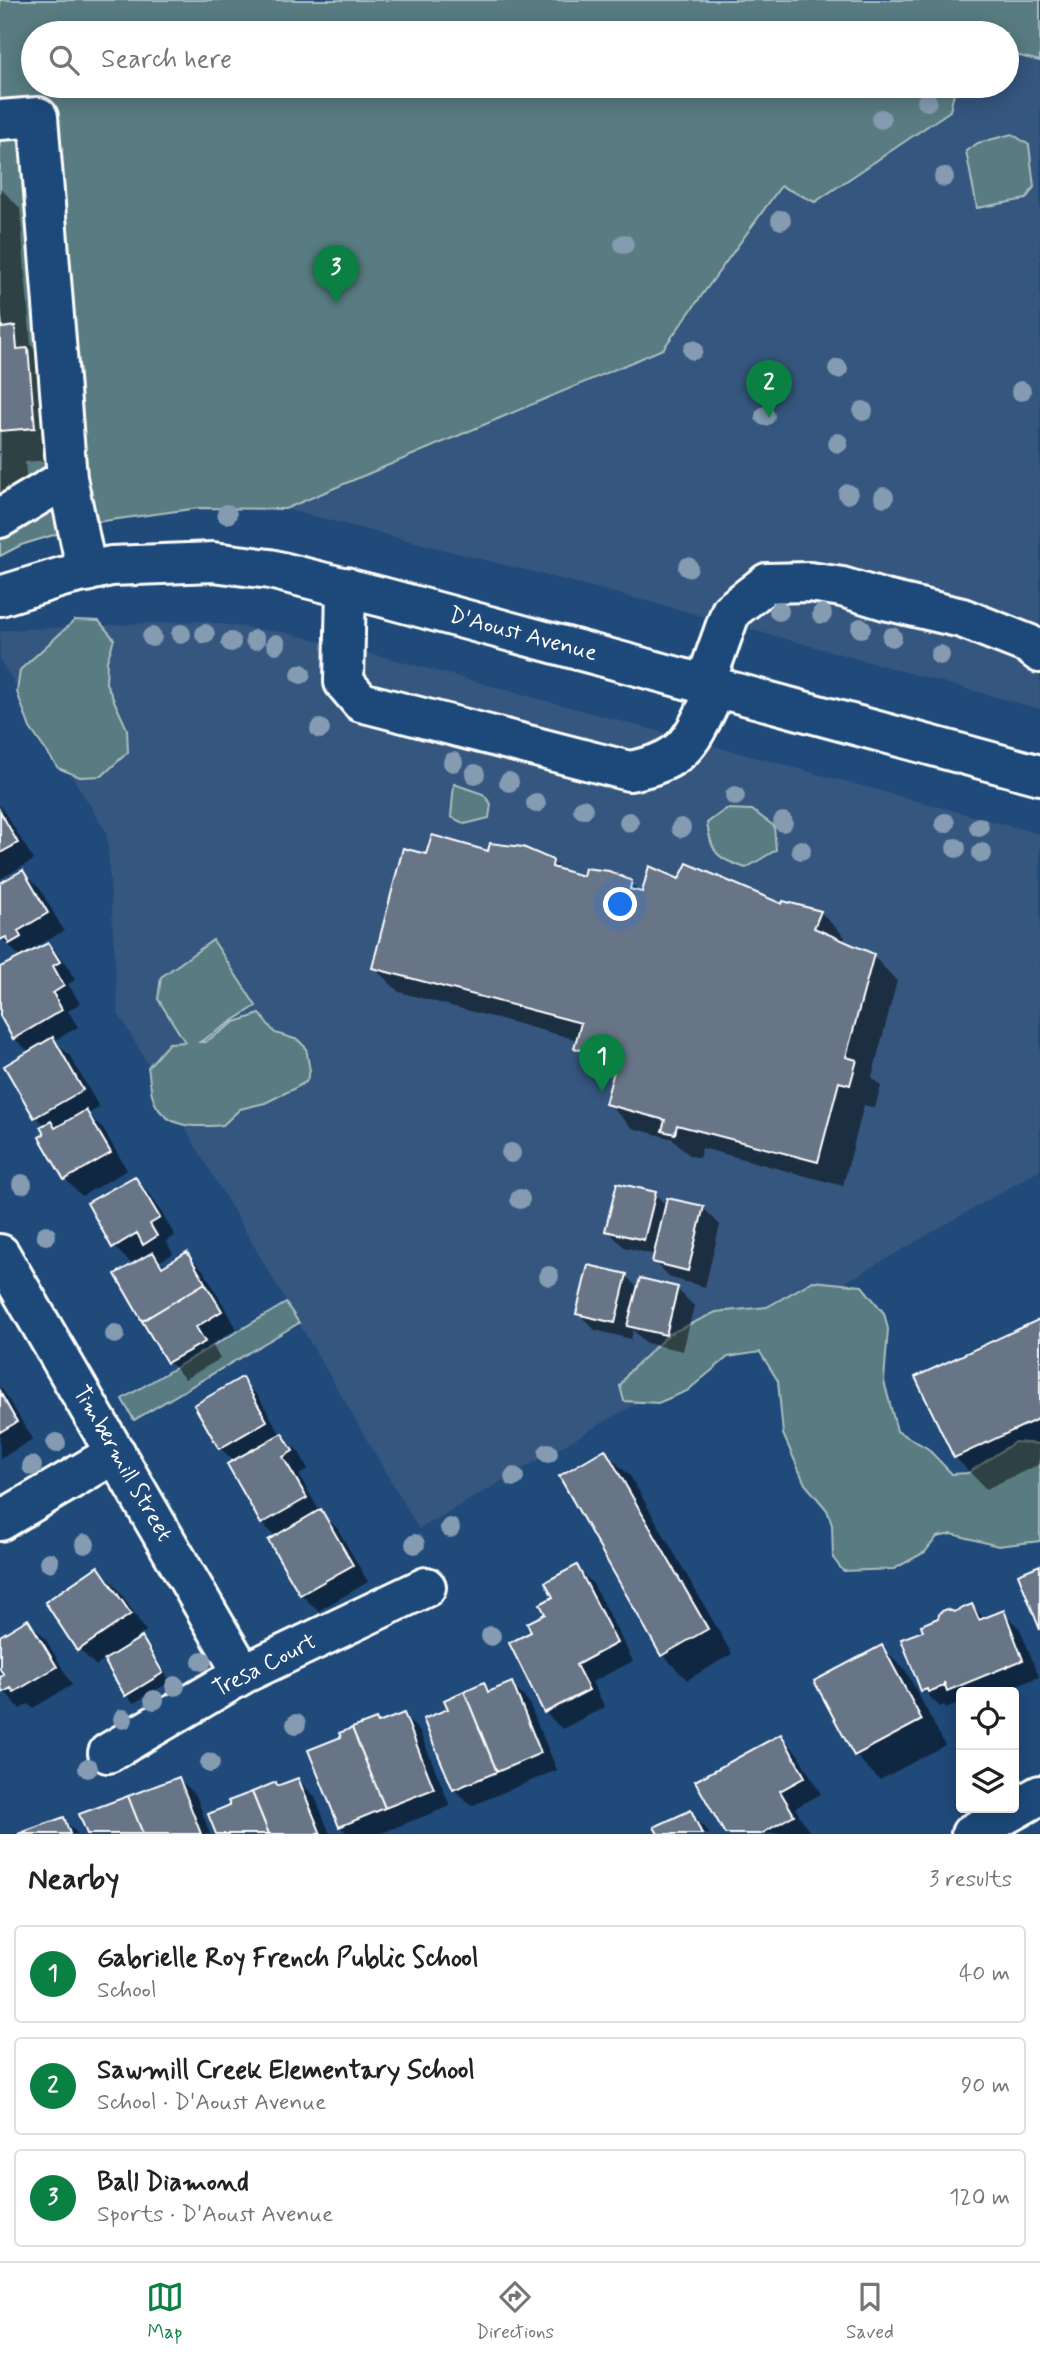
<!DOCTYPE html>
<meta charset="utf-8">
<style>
:root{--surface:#fff;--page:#f6f6f6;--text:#222;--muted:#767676;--line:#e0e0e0;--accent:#0b8043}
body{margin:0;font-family:Mynerve,sans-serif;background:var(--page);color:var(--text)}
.controls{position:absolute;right:21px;bottom:21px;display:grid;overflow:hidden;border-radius:7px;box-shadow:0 4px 18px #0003}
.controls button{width:63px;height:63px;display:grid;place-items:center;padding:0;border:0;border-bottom:2px solid var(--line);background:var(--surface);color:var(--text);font:35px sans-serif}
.you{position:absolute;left:621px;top:905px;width:24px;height:24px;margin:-18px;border:5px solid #fff;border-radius:50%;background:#1a73e8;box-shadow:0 0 0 10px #1a73e833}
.badge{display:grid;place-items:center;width:46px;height:46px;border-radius:50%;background:var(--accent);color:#fff;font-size:23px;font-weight:700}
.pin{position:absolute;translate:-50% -58px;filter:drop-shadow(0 2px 4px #0008)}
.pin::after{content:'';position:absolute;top:37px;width:24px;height:21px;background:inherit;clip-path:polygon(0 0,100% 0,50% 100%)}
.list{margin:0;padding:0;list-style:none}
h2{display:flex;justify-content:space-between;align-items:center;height:91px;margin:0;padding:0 28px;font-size:30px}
h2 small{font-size:23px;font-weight:400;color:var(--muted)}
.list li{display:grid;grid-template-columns:46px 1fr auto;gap:21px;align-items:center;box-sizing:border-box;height:98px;margin:0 14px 14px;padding:0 14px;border:2px solid var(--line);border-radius:7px}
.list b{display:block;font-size:26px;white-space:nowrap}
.list p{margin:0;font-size:23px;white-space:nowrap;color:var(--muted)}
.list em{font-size:23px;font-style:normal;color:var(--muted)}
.icon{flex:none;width:38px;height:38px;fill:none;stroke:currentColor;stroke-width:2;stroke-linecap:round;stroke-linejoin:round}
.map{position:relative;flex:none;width:1040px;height:1834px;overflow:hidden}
.search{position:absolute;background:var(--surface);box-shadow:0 4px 18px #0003;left:21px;right:21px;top:21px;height:77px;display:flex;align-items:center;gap:18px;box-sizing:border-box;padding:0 24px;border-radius:38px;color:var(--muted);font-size:26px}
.sheet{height:427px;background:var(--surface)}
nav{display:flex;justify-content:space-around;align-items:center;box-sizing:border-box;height:98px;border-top:2px solid var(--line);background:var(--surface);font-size:19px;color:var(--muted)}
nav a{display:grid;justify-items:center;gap:4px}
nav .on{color:var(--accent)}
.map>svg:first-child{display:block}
.built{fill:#35577e}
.green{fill:#597c81;stroke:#acbec0;stroke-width:2}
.shadow{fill:#0007}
.building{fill:#677587;stroke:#fff;stroke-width:2}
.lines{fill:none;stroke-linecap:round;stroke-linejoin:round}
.minor-casing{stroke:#fff;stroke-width:44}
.minor{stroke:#1f4a7a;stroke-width:38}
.tree{fill:#849bb2}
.labels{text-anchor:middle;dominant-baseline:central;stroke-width:7;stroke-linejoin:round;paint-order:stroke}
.street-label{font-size:23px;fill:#fff;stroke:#1f4a7a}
</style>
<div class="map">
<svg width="1040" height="1834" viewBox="0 0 1040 1834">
<rect width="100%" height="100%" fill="#1f4a7a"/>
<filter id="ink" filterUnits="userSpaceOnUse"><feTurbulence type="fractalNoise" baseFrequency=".0143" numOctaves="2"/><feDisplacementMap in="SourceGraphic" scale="14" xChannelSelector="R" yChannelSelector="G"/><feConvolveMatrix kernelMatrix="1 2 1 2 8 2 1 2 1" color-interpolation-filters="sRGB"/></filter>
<g filter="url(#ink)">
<!-- built -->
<path class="built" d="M1007,53L1040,61V709L673,608L285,509L663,349L854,86H1007Z
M198,621L288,633L388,658L1040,834V1170L419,1529L118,1013L107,833L0,660V632L6,630Z"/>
<!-- green -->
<path class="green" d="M0,0H1040V61L1007,53V33H927L899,26V33H33V86H954L955,88L950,111L815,202L781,186L663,349L285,509L199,508L96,522L21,545L0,556Z
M1012,134L1029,145L1034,187L1026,199L977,208L966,151L978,143Z
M75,620L99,621L114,639L107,661L106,683L127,729L128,752L102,776L80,777L58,768L30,728L17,692L20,670Z
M454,784L483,794L491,804L489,818L465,824L451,817Z
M726,809L752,810L774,826L776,850L746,868C717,858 712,855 707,823Z
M213,940L256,1006L200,1042H205L235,1022L260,1014L275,1033L298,1040L306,1048L310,1071L306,1082L295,1088L265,1103L240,1109L223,1125C197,1127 167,1130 154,1101C150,1091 150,1078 148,1067L169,1043L185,1042L158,999L161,977Z
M813,1281L862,1286L884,1313L888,1329L884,1381L897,1431L927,1448L952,1474L968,1473L1015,1442L1040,1444V1541L998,1546L952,1534L937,1537L925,1552L894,1569L843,1571L833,1558L832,1525L827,1510L805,1484L783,1434L778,1381L760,1352L728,1357L687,1391L658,1403L624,1401L620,1386L629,1372L669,1334L716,1312L767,1307Z
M286,1303L299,1323L134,1420L122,1399Z"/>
<!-- shadow -->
<path class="shadow" d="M0,188L20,208L31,345L46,360L65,459L25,462L27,485L7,486L10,525H0Z
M0,805L34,860L0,879Z
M490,853L552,861L564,873L584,878L631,883L643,895L680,881L783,907L820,912L845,937L842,943L873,956L897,981L872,1077L881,1086L875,1108L864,1105L843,1186L702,1148L699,1158L689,1155L673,1139L632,1128L607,1103L614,1076L601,1072L576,1047L578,1040L399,992L374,968L427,856Z
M23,872L40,889L64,931L33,948L35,952L48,945L65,962L75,980L68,984L80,1003L68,1011L78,1027L54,1041L70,1056L99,1107L88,1114L103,1129L127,1170L82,1196L65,1179L45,1126L36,1117L30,1053L14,1038L0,1013V969L20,957L0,937V885Z
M134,1178L151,1195L175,1236L166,1241L173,1254L160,1261L165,1267L187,1254L204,1271L237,1329L212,1344L220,1359L185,1379L169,1362L118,1275L155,1254L152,1251L131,1263L114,1247Z
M655,1194L667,1206L703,1208L720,1225L705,1287L671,1278L654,1261L655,1255L624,1247L607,1230Z
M626,1276L639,1289H677L694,1306L683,1351L646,1343L633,1330L631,1339L595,1330L578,1313Z
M1040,1321V1464L986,1489L955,1457Z
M241,1379L258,1396L281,1435L299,1452L308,1469L299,1475L320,1512L337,1528L368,1582L318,1611L301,1594L276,1537L262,1523L235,1462L220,1448Z
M0,1386L33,1439L0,1459Z
M605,1452L630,1476L732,1654L687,1680L663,1655Z
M576,1567L593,1584L633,1661L592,1682L605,1707L562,1729L545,1712L534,1633Z
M98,1568L115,1585L146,1631L128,1644L129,1647L142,1639L150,1647L170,1682L134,1703L126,1695L105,1660L96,1666L79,1649Z
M972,1606L985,1619L1003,1612L1020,1629L1039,1677L1001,1692H961V1702L946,1708L944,1705L940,1707L923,1690L925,1632L954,1614Z
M28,1621L45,1638L72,1685L33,1708L28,1704L20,1709L0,1686V1679L6,1676L0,1665V1638Z
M882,1647L906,1671L945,1745L880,1780L855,1755Z
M483,1684L491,1692L511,1684L528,1701L557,1770L471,1806L454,1789L450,1709Z
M403,1715L420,1732L450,1806L379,1834H348L340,1826L379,1724Z
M781,1736L797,1753L821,1794L795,1808L810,1833L727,1834Z
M179,1779L196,1795L210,1834H89Z
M298,1780L315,1797L330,1834H218L275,1784L279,1787Z
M691,1812L710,1834H659Z
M63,1819L78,1834H23Z"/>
<!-- building -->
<path class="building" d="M0,307L2,328L15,326L17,349L28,348L35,428L0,431Z
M0,811L18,843L0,853Z
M432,835L488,851L490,843L523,847L553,860L552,867L583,876L585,868L609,871L632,881L630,889L642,892L649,866L679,879L687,863L782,904L783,901L821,911L814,928L874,954L846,1057L857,1060L850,1085L839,1082L818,1162L677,1125L675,1134L662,1131L665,1120L605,1104L617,1060L574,1048L581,1023L372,968L403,848L426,854Z
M23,870L48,913L18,931L21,937L9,944L6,937L0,940V883Z
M48,943L60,962L53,966L64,986L53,993L62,1010L13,1039L0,1016V967Z
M53,1037L83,1090L34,1118L4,1066Z
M86,1110L111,1153L64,1180L39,1137L44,1134L40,1127L51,1121L55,1128Z
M135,1176L160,1218L150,1224L157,1236L143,1245L137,1233L112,1248L87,1203Z
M617,1183L656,1192L644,1240L605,1231Z
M667,1198L704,1206L688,1271L652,1262Z
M153,1252L162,1267L187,1252L205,1283L142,1321L115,1274Z
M588,1265L627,1274L615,1323L576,1314Z
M640,1278L678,1287L666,1335L627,1326Z
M205,1283L222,1311L196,1327L205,1342L167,1363L142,1321Z
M1040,1319V1418L954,1458L915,1377Z
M242,1377L267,1421L219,1449L194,1405Z
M0,1392L17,1422L0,1432Z
M282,1433L293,1451L283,1457L307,1498L261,1524L227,1464Z
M605,1449L708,1629L661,1656L559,1476Z
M321,1509L353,1565L300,1595L268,1540Z
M577,1565L617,1643L576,1665L589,1690L544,1713L509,1643L531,1632L527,1623L545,1614L540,1604L553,1597L545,1582Z
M1040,1565V1630L1018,1574Z
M98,1566L131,1614L77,1651L45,1602Z
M972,1604L979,1620L1004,1610L1023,1660L947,1691L944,1682V1686L928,1692L927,1689L921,1691L901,1639L923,1631L921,1625L938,1618L940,1612L947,1609L954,1612Z
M28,1619L57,1667L14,1692L11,1688L2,1693L0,1677L4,1675L0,1669V1636Z
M142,1637L163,1673L125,1696L104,1660Z
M882,1645L922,1720L854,1756L814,1681Z
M484,1682L488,1692L512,1682L541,1753L497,1772L464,1691Z
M464,1691L497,1772L453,1790L423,1719L448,1709L444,1700Z
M404,1713L434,1789L385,1808L352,1728L376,1719L378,1723Z
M352,1728L385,1808L339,1827L308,1750L341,1737L339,1733Z
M781,1734L805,1777L780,1791L794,1815L761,1834H725L695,1781Z
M179,1777L201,1834H143L128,1796Z
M298,1778L321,1834H269L252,1792L276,1782L277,1786Z
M252,1792L269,1834H216L208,1814L230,1805L228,1801Z
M128,1796L143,1834H87L79,1814Z
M691,1810L702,1834H658L654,1827Z
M64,1817L70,1834H18Z"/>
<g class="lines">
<!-- minor casing -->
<g class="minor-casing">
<path id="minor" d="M0,120L38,117L67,478L87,572
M0,518L67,478
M346,587L344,682L361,702L629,771C689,761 692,737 717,688
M0,596L62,577L111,566L213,562L270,569L382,597L1040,775
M705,684L731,611L767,583L810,582L842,587L885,600L962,618L1028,644L1040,653
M0,1254L243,1674
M0,1521L116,1453
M108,1753L243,1674L426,1587
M971,1834L1040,1795"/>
</g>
<!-- minor -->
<use href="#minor" class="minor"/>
</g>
<!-- trees -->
<g class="tree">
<circle cx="927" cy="101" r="10"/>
<circle cx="881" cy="119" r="10"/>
<circle cx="944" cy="177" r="10"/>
<circle cx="781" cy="220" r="10"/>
<circle cx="624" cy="244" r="10"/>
<circle cx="693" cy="350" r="10"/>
<circle cx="838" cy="369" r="10"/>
<circle cx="1021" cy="391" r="10"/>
<circle cx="863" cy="411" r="10"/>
<circle cx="765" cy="416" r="10"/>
<circle cx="838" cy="443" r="10"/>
<circle cx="848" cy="494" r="10"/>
<circle cx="884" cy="497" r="10"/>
<circle cx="227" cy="514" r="10"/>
<circle cx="688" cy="567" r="10"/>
<circle cx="779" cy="611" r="10"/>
<circle cx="822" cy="614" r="10"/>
<circle cx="861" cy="628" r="10"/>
<circle cx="181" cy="634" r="10"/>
<circle cx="205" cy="634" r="10"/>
<circle cx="152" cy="637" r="10"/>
<circle cx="892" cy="637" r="10"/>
<circle cx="255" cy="640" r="10"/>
<circle cx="231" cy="642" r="10"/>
<circle cx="276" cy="644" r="10"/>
<circle cx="940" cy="655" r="10"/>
<circle cx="301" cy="674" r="10"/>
<circle cx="320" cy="729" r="10"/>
<circle cx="453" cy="762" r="10"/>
<circle cx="475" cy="774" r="10"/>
<circle cx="509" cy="782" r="10"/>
<circle cx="735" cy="796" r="10"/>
<circle cx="536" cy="803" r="10"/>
<circle cx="583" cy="809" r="10"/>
<circle cx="629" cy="822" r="10"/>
<circle cx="783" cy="822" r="10"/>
<circle cx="945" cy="823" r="10"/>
<circle cx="979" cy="827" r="10"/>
<circle cx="681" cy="828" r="10"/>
<circle cx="956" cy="848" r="10"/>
<circle cx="801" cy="850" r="10"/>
<circle cx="982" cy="853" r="10"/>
<circle cx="511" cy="1153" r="10"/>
<circle cx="22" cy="1184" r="10"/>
<circle cx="520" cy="1199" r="10"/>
<circle cx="46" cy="1235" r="10"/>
<circle cx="549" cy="1276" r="10"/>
<circle cx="115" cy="1334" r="10"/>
<circle cx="56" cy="1443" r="10"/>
<circle cx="548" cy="1453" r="10"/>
<circle cx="32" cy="1466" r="10"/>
<circle cx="514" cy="1477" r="10"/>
<circle cx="450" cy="1528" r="10"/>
<circle cx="85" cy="1544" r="10"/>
<circle cx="415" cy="1544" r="10"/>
<circle cx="49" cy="1562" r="10"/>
<circle cx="491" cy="1636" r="10"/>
<circle cx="202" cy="1661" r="10"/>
<circle cx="175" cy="1686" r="10"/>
<circle cx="154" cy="1700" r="10"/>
<circle cx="123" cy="1719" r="10"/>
<circle cx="296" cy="1724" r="10"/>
<circle cx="210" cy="1763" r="10"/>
<circle cx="88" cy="1768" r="10"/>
</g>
</g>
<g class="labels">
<!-- street labels -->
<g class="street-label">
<text transform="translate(523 635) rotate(15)">D'Aoust Avenue</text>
<text transform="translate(122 1464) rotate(60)">Timbermill Street</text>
<text transform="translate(265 1666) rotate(-27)">Tresa Court</text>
</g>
</g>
</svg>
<div class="controls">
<button><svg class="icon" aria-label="locate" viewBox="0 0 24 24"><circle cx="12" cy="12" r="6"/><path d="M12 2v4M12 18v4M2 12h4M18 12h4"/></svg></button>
<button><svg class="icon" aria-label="layers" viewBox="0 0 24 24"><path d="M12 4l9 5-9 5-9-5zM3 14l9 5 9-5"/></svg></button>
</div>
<div class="you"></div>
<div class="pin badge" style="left:602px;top:1092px">1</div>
<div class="pin badge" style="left:769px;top:418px">2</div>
<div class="pin badge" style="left:336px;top:303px">3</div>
<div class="search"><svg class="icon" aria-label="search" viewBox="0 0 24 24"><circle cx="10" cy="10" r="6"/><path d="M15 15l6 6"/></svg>Search here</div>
</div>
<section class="sheet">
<h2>Nearby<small>3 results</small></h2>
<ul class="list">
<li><span class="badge">1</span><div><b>Gabrielle Roy French Public School</b><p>School</p></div><em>40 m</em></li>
<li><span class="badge">2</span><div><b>Sawmill Creek Elementary School</b><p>School · D'Aoust Avenue</p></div><em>90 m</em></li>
<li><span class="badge">3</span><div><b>Ball Diamond</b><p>Sports · D'Aoust Avenue</p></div><em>120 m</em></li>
</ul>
</section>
<nav>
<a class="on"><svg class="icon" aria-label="map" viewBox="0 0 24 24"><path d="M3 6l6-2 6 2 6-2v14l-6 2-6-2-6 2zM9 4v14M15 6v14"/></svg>Map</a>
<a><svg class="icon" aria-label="directions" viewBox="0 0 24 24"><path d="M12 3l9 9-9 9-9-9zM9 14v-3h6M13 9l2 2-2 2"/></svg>Directions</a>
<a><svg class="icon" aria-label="saved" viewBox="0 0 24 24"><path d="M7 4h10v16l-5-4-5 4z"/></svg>Saved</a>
</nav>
